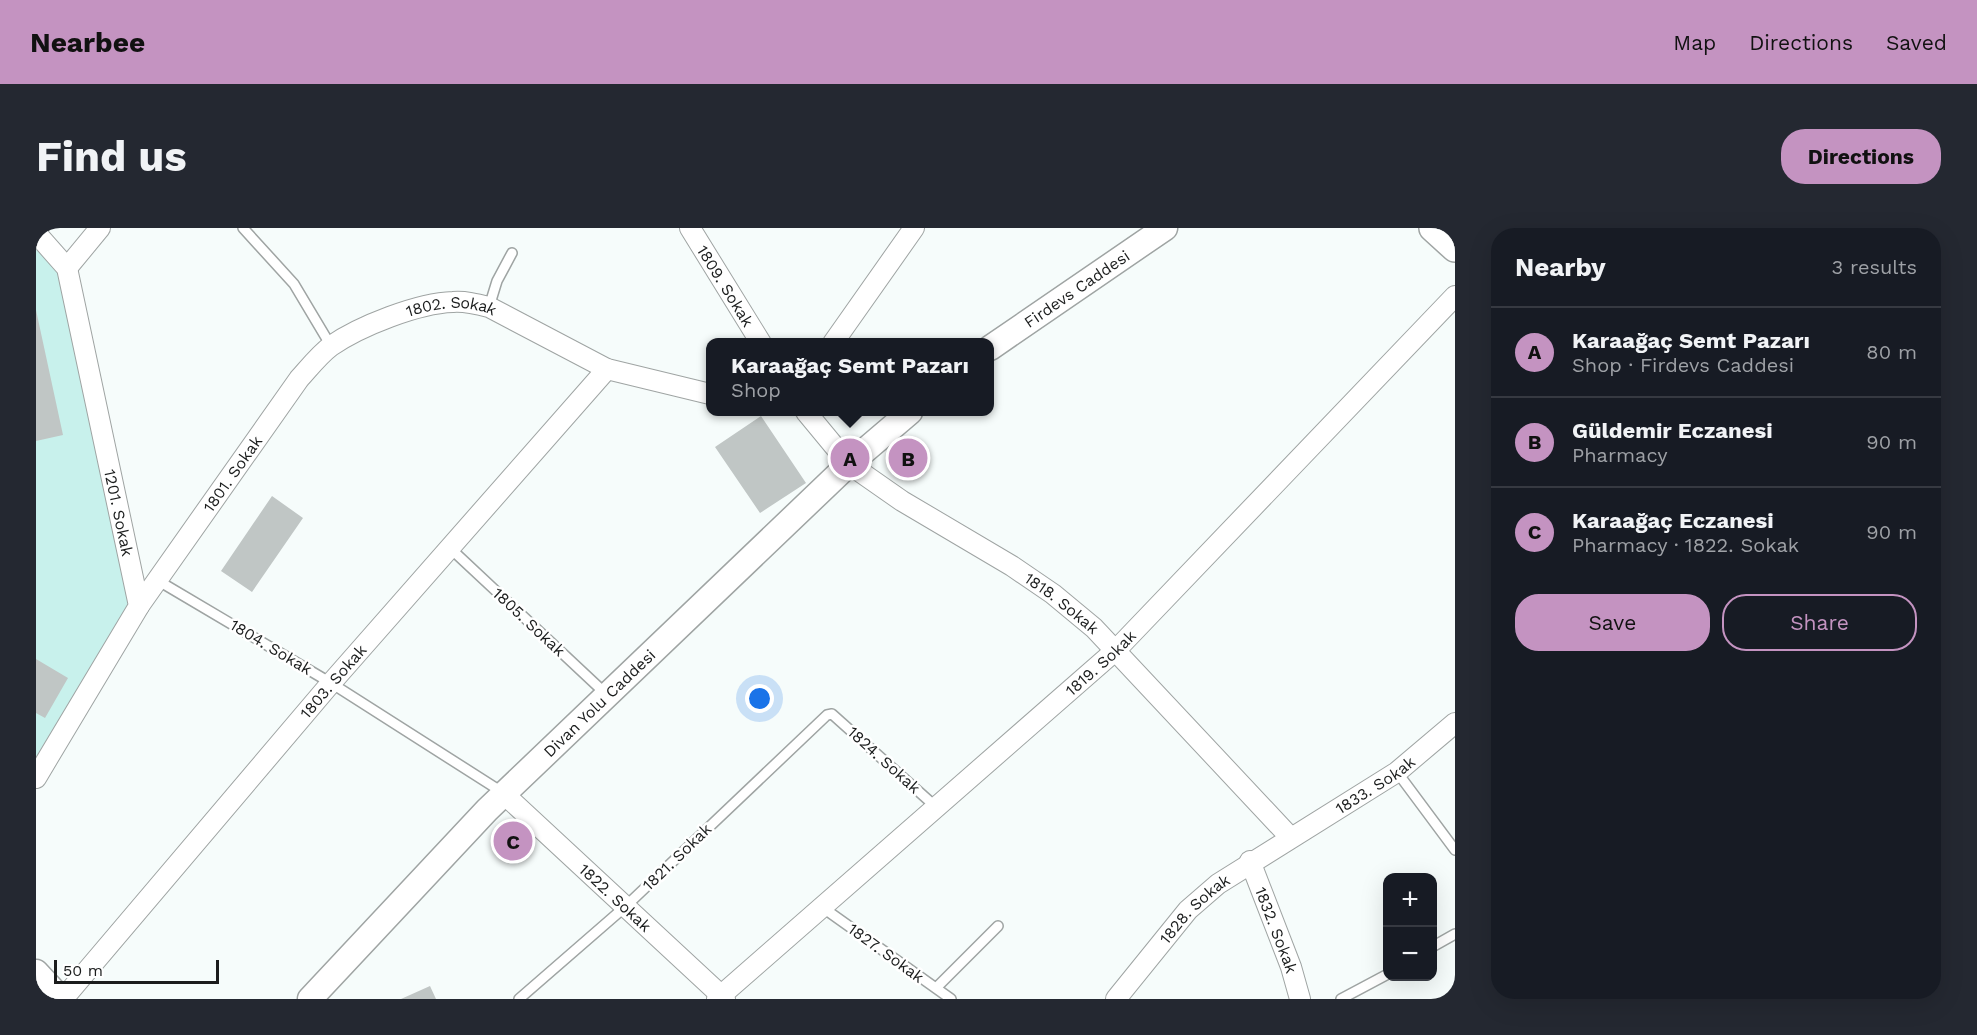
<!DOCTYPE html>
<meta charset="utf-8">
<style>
:root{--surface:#171b24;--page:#242831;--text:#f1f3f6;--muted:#9ea1a6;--line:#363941;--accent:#c493c1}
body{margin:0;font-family:"Work Sans",sans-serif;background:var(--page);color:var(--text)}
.controls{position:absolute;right:18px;bottom:18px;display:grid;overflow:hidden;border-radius:12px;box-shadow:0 6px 24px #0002}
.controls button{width:54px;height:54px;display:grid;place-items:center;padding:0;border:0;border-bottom:2px solid var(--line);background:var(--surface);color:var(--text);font:30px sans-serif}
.scale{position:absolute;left:18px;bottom:15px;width:165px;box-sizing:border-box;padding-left:6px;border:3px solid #1b1d1d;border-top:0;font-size:16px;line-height:21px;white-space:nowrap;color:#1b1d1d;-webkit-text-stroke:4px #fff;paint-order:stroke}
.you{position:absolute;left:724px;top:471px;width:21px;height:21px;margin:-15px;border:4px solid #fff;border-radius:50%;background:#1a73e8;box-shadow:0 0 0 9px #1a73e833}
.badge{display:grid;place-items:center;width:39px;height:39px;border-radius:50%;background:var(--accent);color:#111;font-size:20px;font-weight:700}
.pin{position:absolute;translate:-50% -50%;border:3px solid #fff;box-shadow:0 2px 6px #0006}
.popup{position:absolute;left:670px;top:110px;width:288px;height:78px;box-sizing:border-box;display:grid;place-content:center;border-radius:12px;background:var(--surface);filter:drop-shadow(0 2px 4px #0005);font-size:20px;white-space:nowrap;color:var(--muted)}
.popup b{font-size:22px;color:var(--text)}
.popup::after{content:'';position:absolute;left:50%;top:100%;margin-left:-12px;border:12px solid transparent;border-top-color:var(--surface)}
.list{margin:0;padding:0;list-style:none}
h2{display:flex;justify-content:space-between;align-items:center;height:78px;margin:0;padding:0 24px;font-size:26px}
h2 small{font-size:20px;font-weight:400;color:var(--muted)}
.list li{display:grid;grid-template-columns:39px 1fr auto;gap:18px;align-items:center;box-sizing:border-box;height:90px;padding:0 24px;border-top:2px solid var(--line)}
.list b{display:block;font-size:22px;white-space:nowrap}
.list p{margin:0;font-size:20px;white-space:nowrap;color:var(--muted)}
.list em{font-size:20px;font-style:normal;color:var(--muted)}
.actions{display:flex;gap:12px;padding:18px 24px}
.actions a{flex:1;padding:14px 0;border:2px solid var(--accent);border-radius:24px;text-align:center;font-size:21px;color:var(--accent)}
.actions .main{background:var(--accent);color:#111}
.map{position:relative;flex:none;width:1419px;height:771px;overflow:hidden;border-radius:24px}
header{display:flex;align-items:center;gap:36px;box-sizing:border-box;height:84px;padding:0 30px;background:var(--accent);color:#111}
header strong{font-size:28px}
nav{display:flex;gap:33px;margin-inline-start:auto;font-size:21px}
.intro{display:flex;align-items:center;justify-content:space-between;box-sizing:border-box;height:144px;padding:0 36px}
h1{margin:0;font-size:42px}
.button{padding:15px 27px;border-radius:24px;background:var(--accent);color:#111;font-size:21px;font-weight:700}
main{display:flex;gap:36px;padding:0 36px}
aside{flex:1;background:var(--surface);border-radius:24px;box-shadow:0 6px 24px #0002}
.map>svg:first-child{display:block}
.grass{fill:#c8f1ec}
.building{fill:#c0c6c5}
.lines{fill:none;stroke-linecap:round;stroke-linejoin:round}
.service-casing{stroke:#9fa4a3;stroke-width:12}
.minor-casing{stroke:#9fa4a3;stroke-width:22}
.tertiary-casing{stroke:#9fa4a3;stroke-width:27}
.secondary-casing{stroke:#9fa4a3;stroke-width:30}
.service{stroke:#fff;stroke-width:9}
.minor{stroke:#fff;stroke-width:20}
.tertiary{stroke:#fff;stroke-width:24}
.secondary{stroke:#fff;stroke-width:27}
.labels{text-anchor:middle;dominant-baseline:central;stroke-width:5;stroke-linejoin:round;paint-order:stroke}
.street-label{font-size:16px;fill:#1b1d1d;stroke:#fff}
</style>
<header>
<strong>Nearbee</strong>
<nav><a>Map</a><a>Directions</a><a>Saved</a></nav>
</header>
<div class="intro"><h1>Find us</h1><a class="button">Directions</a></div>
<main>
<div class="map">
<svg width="1419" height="771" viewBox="0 0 1419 771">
<rect width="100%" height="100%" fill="#f6fcfb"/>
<!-- grass -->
<path class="grass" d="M0,20L22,44L95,375L0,529Z"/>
<!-- building -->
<path class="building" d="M0,82L27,207L0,213Z
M725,188L770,255L724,285L679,219Z
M236,268L267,290L216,364L185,343Z
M0,431L32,450L9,490L0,485Z
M394,758L400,771H365Z"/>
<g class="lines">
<!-- service casing -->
<g class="service-casing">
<path id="service" d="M207,0L258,56L295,118
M453,79L461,53L476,25
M414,320L570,466
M121,352L295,455L466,564
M1361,544L1419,622
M786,679L915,771
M1396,719L1419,706
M900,760L962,698
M483,771L590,678L791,487L796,486L900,579
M1305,771L1352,746"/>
</g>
<!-- minor casing -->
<g class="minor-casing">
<g id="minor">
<path id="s1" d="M654,0L725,115"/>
<path id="s2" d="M0,5L31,40L103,378L0,550"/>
<path d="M31,40L64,0"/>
<path d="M797,115L878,0"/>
<path id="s3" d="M770,184L813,236L866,273L976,338L1017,366L1058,400L1254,609"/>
<path id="s4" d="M103,378L263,151C273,140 283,127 295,118C324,98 382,75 417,74C429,73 441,76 453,79L571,141L674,166"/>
<path id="s5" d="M468,566L689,771"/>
<path id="s6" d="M1214,633L1255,739L1264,771"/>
<path id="s7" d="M27,771L295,455L571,141"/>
<path id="s8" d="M681,771L1080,422L1419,68"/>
<path id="s9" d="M1080,771L1152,682L1182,656L1361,544L1419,495"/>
</g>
</g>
<!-- tertiary casing -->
<g class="tertiary-casing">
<g id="tertiary">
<path id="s10" d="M954,120L1129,0"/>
<path d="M0,744L25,771"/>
<path id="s11" d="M274,771L451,582L813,236L874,184"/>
</g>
</g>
<!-- secondary casing -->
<g class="secondary-casing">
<path id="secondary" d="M1397,0L1419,20"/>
</g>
<!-- service -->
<use href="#service" class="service"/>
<!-- minor -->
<use href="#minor" class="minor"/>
<!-- tertiary -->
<use href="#tertiary" class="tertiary"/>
<!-- secondary -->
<use href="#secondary" class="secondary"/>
</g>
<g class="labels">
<!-- street labels -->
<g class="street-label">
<text stroke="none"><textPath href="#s1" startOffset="68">1809. Sokak</textPath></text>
<text stroke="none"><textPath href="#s10" startOffset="105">Firdevs Caddesi</textPath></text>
<text stroke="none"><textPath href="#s4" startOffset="453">1802. Sokak</textPath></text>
<text stroke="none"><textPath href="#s4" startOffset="162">1801. Sokak</textPath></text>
<text stroke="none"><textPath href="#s2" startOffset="297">1201. Sokak</textPath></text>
<text stroke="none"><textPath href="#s3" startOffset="322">1818. Sokak</textPath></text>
<text transform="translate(493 394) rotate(43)">1805. Sokak</text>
<text transform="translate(235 419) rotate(31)">1804. Sokak</text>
<text stroke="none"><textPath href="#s8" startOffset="510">1819. Sokak</textPath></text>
<text stroke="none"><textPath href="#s7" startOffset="417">1803. Sokak</textPath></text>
<text stroke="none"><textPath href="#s11" startOffset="414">Divan Yolu Caddesi</textPath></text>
<text transform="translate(848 532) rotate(42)">1824. Sokak</text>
<text stroke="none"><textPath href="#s9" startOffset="340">1833. Sokak</textPath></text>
<text transform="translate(641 629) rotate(-44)">1821. Sokak</text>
<text stroke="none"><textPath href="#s5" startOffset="152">1822. Sokak</textPath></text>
<text stroke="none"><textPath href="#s9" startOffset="120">1828. Sokak</textPath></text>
<text stroke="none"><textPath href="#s6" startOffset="74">1832. Sokak</textPath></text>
<text transform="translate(850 725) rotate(36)">1827. Sokak</text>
</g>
</g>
</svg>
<div class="controls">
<button>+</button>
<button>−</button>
</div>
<div class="scale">50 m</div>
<div class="you"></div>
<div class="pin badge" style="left:814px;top:230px">A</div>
<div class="popup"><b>Karaağaç Semt Pazarı</b>Shop</div>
<div class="pin badge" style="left:872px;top:230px">B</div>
<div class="pin badge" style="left:477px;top:613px">C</div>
</div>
<aside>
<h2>Nearby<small>3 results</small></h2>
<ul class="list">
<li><span class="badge">A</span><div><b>Karaağaç Semt Pazarı</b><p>Shop · Firdevs Caddesi</p></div><em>80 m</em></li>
<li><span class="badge">B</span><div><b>Güldemir Eczanesi</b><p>Pharmacy</p></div><em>90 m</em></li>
<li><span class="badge">C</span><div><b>Karaağaç Eczanesi</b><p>Pharmacy · 1822. Sokak</p></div><em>90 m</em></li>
</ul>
<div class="actions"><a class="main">Save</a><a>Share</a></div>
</aside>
</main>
